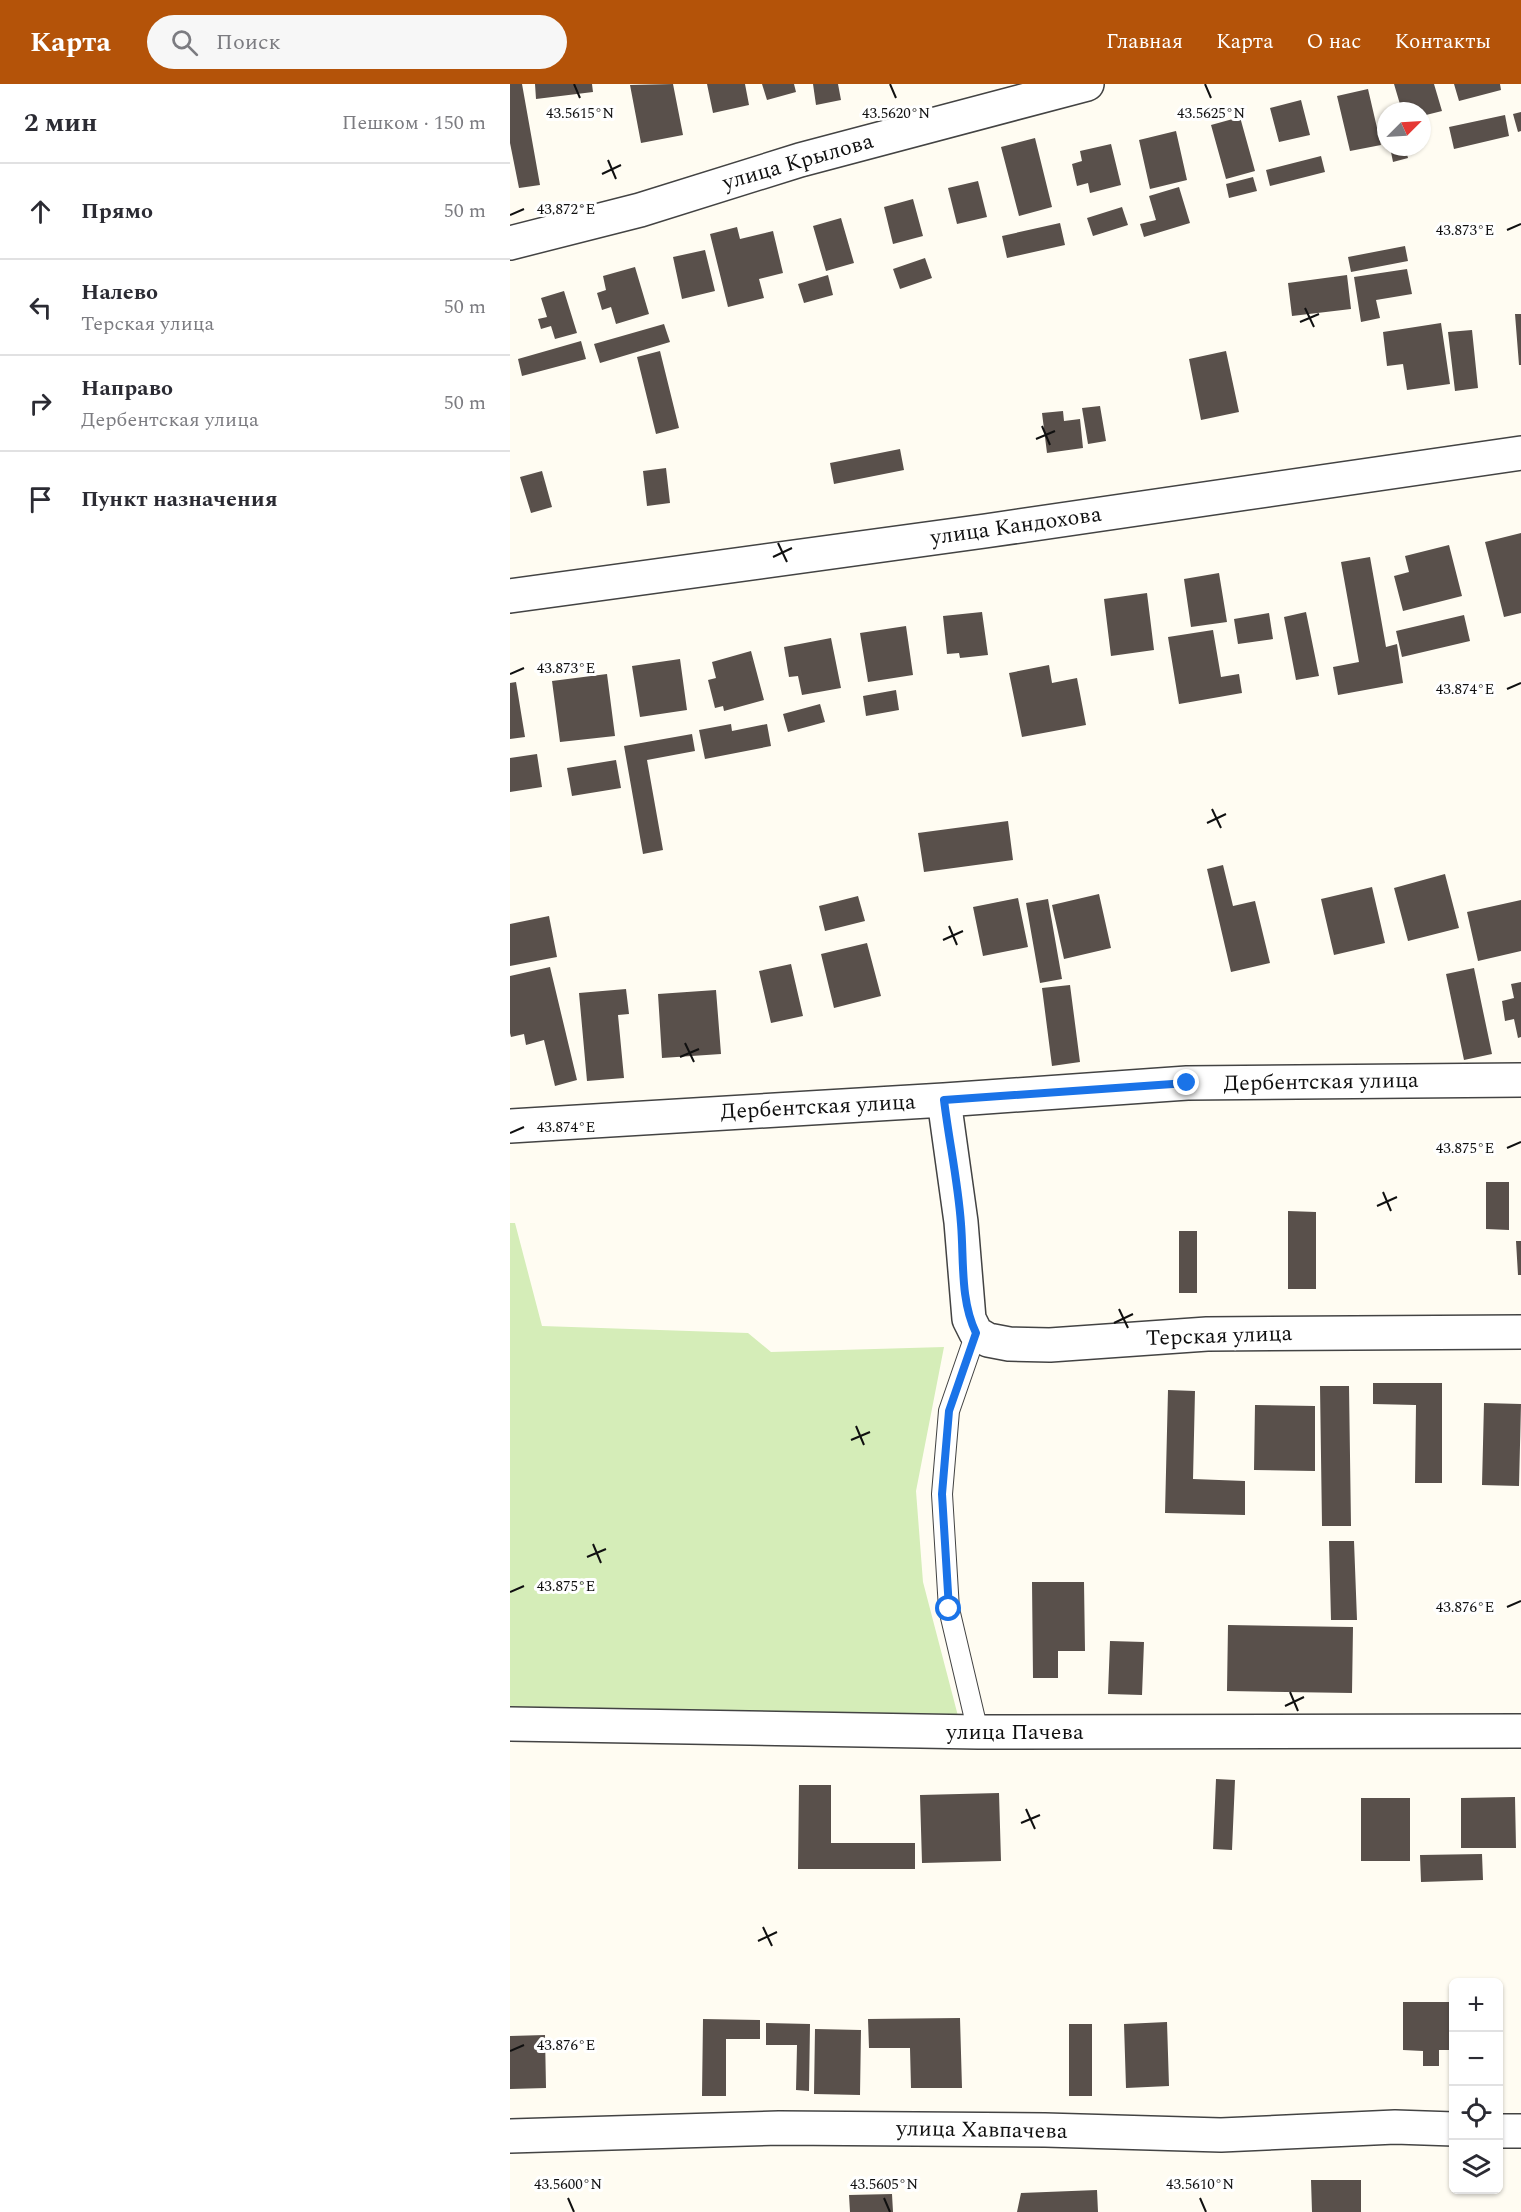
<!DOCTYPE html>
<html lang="ru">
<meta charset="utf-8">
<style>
:root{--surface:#fff;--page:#f7f7f7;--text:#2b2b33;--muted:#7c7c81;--line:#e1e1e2;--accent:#b45309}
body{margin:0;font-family:Spectral,serif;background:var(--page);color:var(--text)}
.controls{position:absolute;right:18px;bottom:18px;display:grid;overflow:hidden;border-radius:9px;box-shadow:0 2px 4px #0004}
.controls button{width:54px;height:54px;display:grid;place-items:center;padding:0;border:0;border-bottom:2px solid var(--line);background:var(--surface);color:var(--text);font:30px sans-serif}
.compass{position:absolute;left:867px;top:18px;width:54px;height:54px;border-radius:50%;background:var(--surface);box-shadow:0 2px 4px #0004;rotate:66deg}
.stop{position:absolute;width:18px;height:18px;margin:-14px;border:4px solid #1a73e8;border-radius:50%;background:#fff}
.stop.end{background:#1a73e8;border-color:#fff;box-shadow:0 2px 6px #0008}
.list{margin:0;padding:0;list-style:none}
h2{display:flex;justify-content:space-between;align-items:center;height:78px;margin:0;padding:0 24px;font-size:26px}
h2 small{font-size:20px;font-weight:400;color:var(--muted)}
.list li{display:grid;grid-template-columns:39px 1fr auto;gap:18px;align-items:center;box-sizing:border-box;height:96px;padding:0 24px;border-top:2px solid var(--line)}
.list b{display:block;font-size:22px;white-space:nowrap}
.list p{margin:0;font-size:20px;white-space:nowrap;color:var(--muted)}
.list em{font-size:20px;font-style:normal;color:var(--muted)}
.icon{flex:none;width:33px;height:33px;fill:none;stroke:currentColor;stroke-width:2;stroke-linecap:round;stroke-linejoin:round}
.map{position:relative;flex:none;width:1011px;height:2128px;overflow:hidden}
header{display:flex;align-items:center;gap:36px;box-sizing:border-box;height:84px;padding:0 30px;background:var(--accent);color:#fff}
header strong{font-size:28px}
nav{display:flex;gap:33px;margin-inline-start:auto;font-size:21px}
.search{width:420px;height:54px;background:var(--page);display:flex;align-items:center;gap:15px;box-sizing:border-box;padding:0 21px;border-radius:33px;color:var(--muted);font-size:22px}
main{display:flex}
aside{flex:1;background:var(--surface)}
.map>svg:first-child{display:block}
.green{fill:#d5edb8}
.building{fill:#59504b}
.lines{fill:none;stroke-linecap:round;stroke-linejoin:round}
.service-casing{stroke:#434343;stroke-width:22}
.minor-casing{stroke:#434343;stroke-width:36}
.service{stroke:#fff;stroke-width:20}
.minor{stroke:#fff;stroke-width:33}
.route{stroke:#1a73e8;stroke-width:8}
.ticks{fill:none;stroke:#101010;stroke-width:2}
.labels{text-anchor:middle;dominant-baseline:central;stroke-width:6;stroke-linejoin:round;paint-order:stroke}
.street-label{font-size:22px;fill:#101010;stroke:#fff}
.ticks-label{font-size:15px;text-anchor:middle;fill:#101010;stroke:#fff;stroke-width:6;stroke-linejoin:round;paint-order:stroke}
</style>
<header>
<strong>Карта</strong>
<div class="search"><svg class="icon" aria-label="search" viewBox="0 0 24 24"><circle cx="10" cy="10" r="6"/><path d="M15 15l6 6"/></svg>Поиск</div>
<nav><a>Главная</a><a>Карта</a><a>О нас</a><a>Контакты</a></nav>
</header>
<main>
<aside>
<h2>2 мин<small>Пешком · 150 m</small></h2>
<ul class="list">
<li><svg class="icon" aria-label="ahead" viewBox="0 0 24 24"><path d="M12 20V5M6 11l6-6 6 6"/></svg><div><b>Прямо</b></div><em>50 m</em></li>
<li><svg class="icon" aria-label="left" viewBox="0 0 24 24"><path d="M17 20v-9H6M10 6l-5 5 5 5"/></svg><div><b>Налево</b><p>Терская улица</p></div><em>50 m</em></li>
<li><svg class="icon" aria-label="right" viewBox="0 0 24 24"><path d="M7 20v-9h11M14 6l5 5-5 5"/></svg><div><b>Направо</b><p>Дербентская улица</p></div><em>50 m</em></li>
<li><svg class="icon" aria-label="arrive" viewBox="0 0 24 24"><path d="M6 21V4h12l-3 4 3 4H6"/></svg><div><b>Пункт назначения</b></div></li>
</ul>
</aside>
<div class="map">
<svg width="1011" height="2128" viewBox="0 0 1011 2128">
<rect width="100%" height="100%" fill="#fffcf2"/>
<!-- green -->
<path class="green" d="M0,1139H5L32,1242L238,1249L261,1268L434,1263L406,1407L413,1498L448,1632L0,1624Z"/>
<!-- building -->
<path class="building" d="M0,0H12L30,101L9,104L0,59Z
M25,0H82L83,8L26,15Z
M163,0L173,51L131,59L120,1Z
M197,0H235L239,21L203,29Z
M252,0H284L286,8L257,16Z
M303,0H328L331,16L306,21Z
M884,0H924L932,27L912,32V27H892Z
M944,0H990L991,6L949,17Z
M858,5L871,61L840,67L827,12Z
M791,16L800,51L769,58L760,24Z
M1011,28V47L1008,48L1003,30Z
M995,31L999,52L944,65L939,43Z
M730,33L745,87L716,95L701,41Z
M666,47L677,96L640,105L629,56Z
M525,54L542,123L509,132L491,63Z
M601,60L611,101L580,109L578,99L567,102L562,80L572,77L570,67Z
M880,63H895L898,74L883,78Z
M811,72L815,88L760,102L756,86Z
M743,93L747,107L719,114L716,100Z
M468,97L477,133L447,140L438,104Z
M669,103L680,139L634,153L630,140L646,136L639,112Z
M403,115L413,152L383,160L374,123Z
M612,123L618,141L583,152L577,134Z
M331,134L344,179L316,187L303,142Z
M550,139L555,161L497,174L492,152Z
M227,143L230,155L263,147L273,189L249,195L254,214L218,223L200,150Z
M895,162L898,177L841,188L838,173Z
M195,166L205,207L172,215L163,173Z
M415,174L422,194L390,205L383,185Z
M125,183L139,230L106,240L101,223L92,226L87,209L96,206L93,192Z
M897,185L902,210L866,216L870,234L851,238L844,193Z
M318,191L323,211L294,219L288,200Z
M837,191L841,225L782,232L778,199Z
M54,207L67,249L45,255L41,242L31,245L28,235L37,233L31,214Z
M1005,230H1011V281H1009Z
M931,239L940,300L897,306L893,280L877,282L873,248Z
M154,240L160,258L90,279L84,260Z
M962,246L968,304L945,307L938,248Z
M71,257L76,275L12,292L8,275Z
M150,267L169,344L146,350L127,273Z
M716,267L729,328L691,336L679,275Z
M590,322L596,357L578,360L572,324Z
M553,327L554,337L570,335L573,364L537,369L532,329Z
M390,365L394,386L324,400L320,379Z
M156,384L160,419L137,422L133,387Z
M32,387L42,423L21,429L10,393Z
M1011,449V529L994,533L975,458Z
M939,461L952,512L893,527L884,492L899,488L895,472Z
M860,473L876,563L887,560L893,599L828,611L823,583L849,578L831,478Z
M709,489L717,538L681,543L674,495Z
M637,509L644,566L601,572L594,515Z
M472,528L478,571L450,574L449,569L437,570L433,532Z
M796,528L809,592L786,596L774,533Z
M759,529L763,555L728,560L724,535Z
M954,531L960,557L892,573L886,547Z
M396,542L403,591L358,598L350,549Z
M703,546L711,593L729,590L732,609L669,620L658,553Z
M321,554L331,604L292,611L288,592L279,593L274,563Z
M241,567L254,616L214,627L213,622L205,624L198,596L206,594L202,578Z
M170,575L177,626L130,633L122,582Z
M539,581L542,599L567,594L576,641L512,653L499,589Z
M97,590L105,652L50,658L42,597Z
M6,598L15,653L0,655V599Z
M386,606L389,626L356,632L353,612Z
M310,620L315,638L278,648L273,630Z
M221,640L222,647L257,640L261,662L195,675L189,646Z
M182,650L185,667L137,676L153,766L133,770L114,662Z
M27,670L32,703L0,708V674Z
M106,676L111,704L62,712L57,684Z
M498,737L503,776L414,788L408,749Z
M713,781L723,822L745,817L760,879L721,888L697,785Z
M935,790L949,844L898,857L884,804Z
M862,803L875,859L824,871L811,815Z
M589,810L601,864L554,875L542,821Z
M348,812L355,837L315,847L309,822Z
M508,814L518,863L473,872L463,823Z
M538,815L552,895L530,899L516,819Z
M1011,816V867L968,877L957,828Z
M39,832L47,873L0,882V840Z
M357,859L371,912L324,924L311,870Z
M281,880L293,932L261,939L249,887Z
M40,883L67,996L45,1002L34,956L16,961L14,950L1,953L0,949V892Z
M964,884L982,970L954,976L936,890Z
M1011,898V953L1008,954L1004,935L995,937L992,917L1004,914L1001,900Z
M560,901L570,978L542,982L532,904Z
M116,905L119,930L108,931L114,994L77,997L69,909Z
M206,906L211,970L152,974L148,910Z
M976,1098H999V1146L976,1145Z
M778,1127L806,1128V1205H778Z
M669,1147H687V1209H669Z
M1006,1157H1011V1191H1008Z
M863,1299H932V1399H905L906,1321L863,1320Z
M810,1302H839L841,1442H812Z
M658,1306L685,1307L683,1395L735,1397V1431L655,1429Z
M974,1319L1011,1320L1009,1402L972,1401Z
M745,1321L805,1322V1387L744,1386Z
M819,1457H844L847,1536H821Z
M522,1498H574L575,1567H548V1594H523Z
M718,1541L843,1543L842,1609L717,1607Z
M600,1557L634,1558L632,1611L598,1610Z
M706,1695L725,1696L722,1766L703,1765Z
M289,1701H321V1759H405V1785H288Z
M489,1709L491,1777L412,1779L410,1711Z
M1005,1713L1006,1764H951V1714Z
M851,1714H900V1777H851Z
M972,1770L973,1796L911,1798L910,1771Z
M893,1918H944V1966H929V1982H913V1967L893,1966Z
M450,1934L452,2004H401L400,1964H359L358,1935Z
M193,1935L250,1936V1955H216V2012H192Z
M657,1938L659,2002L616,2004L614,1940Z
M256,1939L300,1940L299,2007L286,2006L287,1961H256Z
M559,1940H582V2012H559Z
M305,1945L351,1946L350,2011L304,2010Z
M35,1951L36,2004L0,2005V1952Z
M801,2096H851V2128H802Z
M587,2106L588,2128H507L511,2109Z
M382,2110L383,2128H340L339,2111Z"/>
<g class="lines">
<!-- service casing -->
<g class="service-casing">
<path id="service" d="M466,1249L439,1327L432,1410L439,1525L468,1648"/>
</g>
<!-- minor casing -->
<g class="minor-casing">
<path id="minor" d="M0,159L130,126L290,76L577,0
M0,512L475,447L1011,369
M434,1016L451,1138L459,1235L466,1249L478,1256L499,1260L540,1261L697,1250L1011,1248
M0,1042L434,1016L677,999L1011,996
M0,1640L468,1648L1011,1647
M988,2047H1011
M0,2052L269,2044L535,2046L711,2051L885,2043L944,2045"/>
</g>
<!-- service -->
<use href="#service" class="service"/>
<!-- minor -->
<use href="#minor" class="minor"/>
</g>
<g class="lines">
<!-- route -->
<path class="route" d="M439,1525L432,1410L439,1327L466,1249C450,1216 454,1176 451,1140C448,1098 439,1057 434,1016L677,999"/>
</g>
<!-- ticks -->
<path class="ticks" d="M64,0L70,14M380,0L386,14M695,0L701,14M98,76L106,95M92,90L111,81M0,131L14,125M997,146L1011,140M795,224L804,243M790,238L809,230M532,342L540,361M526,355L545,347M268,459L277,478M263,473L282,464M0,590L14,584M997,605L1011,599M702,725L711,744M697,739L716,730M439,842L447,861M433,856L453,847M175,959L184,978M170,973L189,965M0,1049L14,1043M997,1064L1011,1058M873,1108L881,1127M867,1122L887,1113M609,1225L618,1244M604,1239L623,1230M346,1342L354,1361M341,1356L360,1348M83,1460L91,1479M77,1473L96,1465M0,1508L14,1502M997,1523L1011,1517M780,1608L788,1627M775,1622L794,1613M516,1725L525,1745M511,1739L530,1731M253,1843L262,1862M248,1857L267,1848M0,1967L14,1961M58,2114L64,2128M374,2114L380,2128M690,2114L696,2128"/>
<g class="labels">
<!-- street labels -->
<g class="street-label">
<text transform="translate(288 78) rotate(-16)">улица Крылова</text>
<text transform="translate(506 442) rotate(-8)">улица Кандохова</text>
<text transform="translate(811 998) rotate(-1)">Дербентская улица</text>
<text transform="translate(308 1023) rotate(-3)">Дербентская улица</text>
<text transform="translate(709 1252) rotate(-2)">Терская улица</text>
<text x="505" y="1648">улица Пачева</text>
<text transform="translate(472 2046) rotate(1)">улица Хавпачева</text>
</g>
</g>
<g class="ticks-label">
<text x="70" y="34">43.5615°N</text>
<text x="701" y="34">43.5625°N</text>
<text x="386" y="34">43.5620°N</text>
<text x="56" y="130">43.872°E</text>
<text x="955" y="151">43.873°E</text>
<text x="56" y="589">43.873°E</text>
<text x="955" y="610">43.874°E</text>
<text x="56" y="1048">43.874°E</text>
<text x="955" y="1069">43.875°E</text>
<text x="56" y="1507">43.875°E</text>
<text x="955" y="1528">43.876°E</text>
<text x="56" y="1966">43.876°E</text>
<text x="58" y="2105">43.5600°N</text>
<text x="374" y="2105">43.5605°N</text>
<text x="690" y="2105">43.5610°N</text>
</g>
</svg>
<div class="controls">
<button>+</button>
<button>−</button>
<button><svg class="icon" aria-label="locate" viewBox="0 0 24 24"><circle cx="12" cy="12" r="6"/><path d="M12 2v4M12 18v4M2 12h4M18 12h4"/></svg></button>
<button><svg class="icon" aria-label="layers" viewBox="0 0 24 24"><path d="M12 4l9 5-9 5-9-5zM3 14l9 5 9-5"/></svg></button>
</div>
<svg class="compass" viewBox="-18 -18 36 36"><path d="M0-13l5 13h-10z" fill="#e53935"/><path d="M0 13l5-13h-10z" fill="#7c7c81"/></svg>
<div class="stop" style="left:439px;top:1525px"></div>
<div class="stop end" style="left:677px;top:999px"></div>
</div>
</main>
